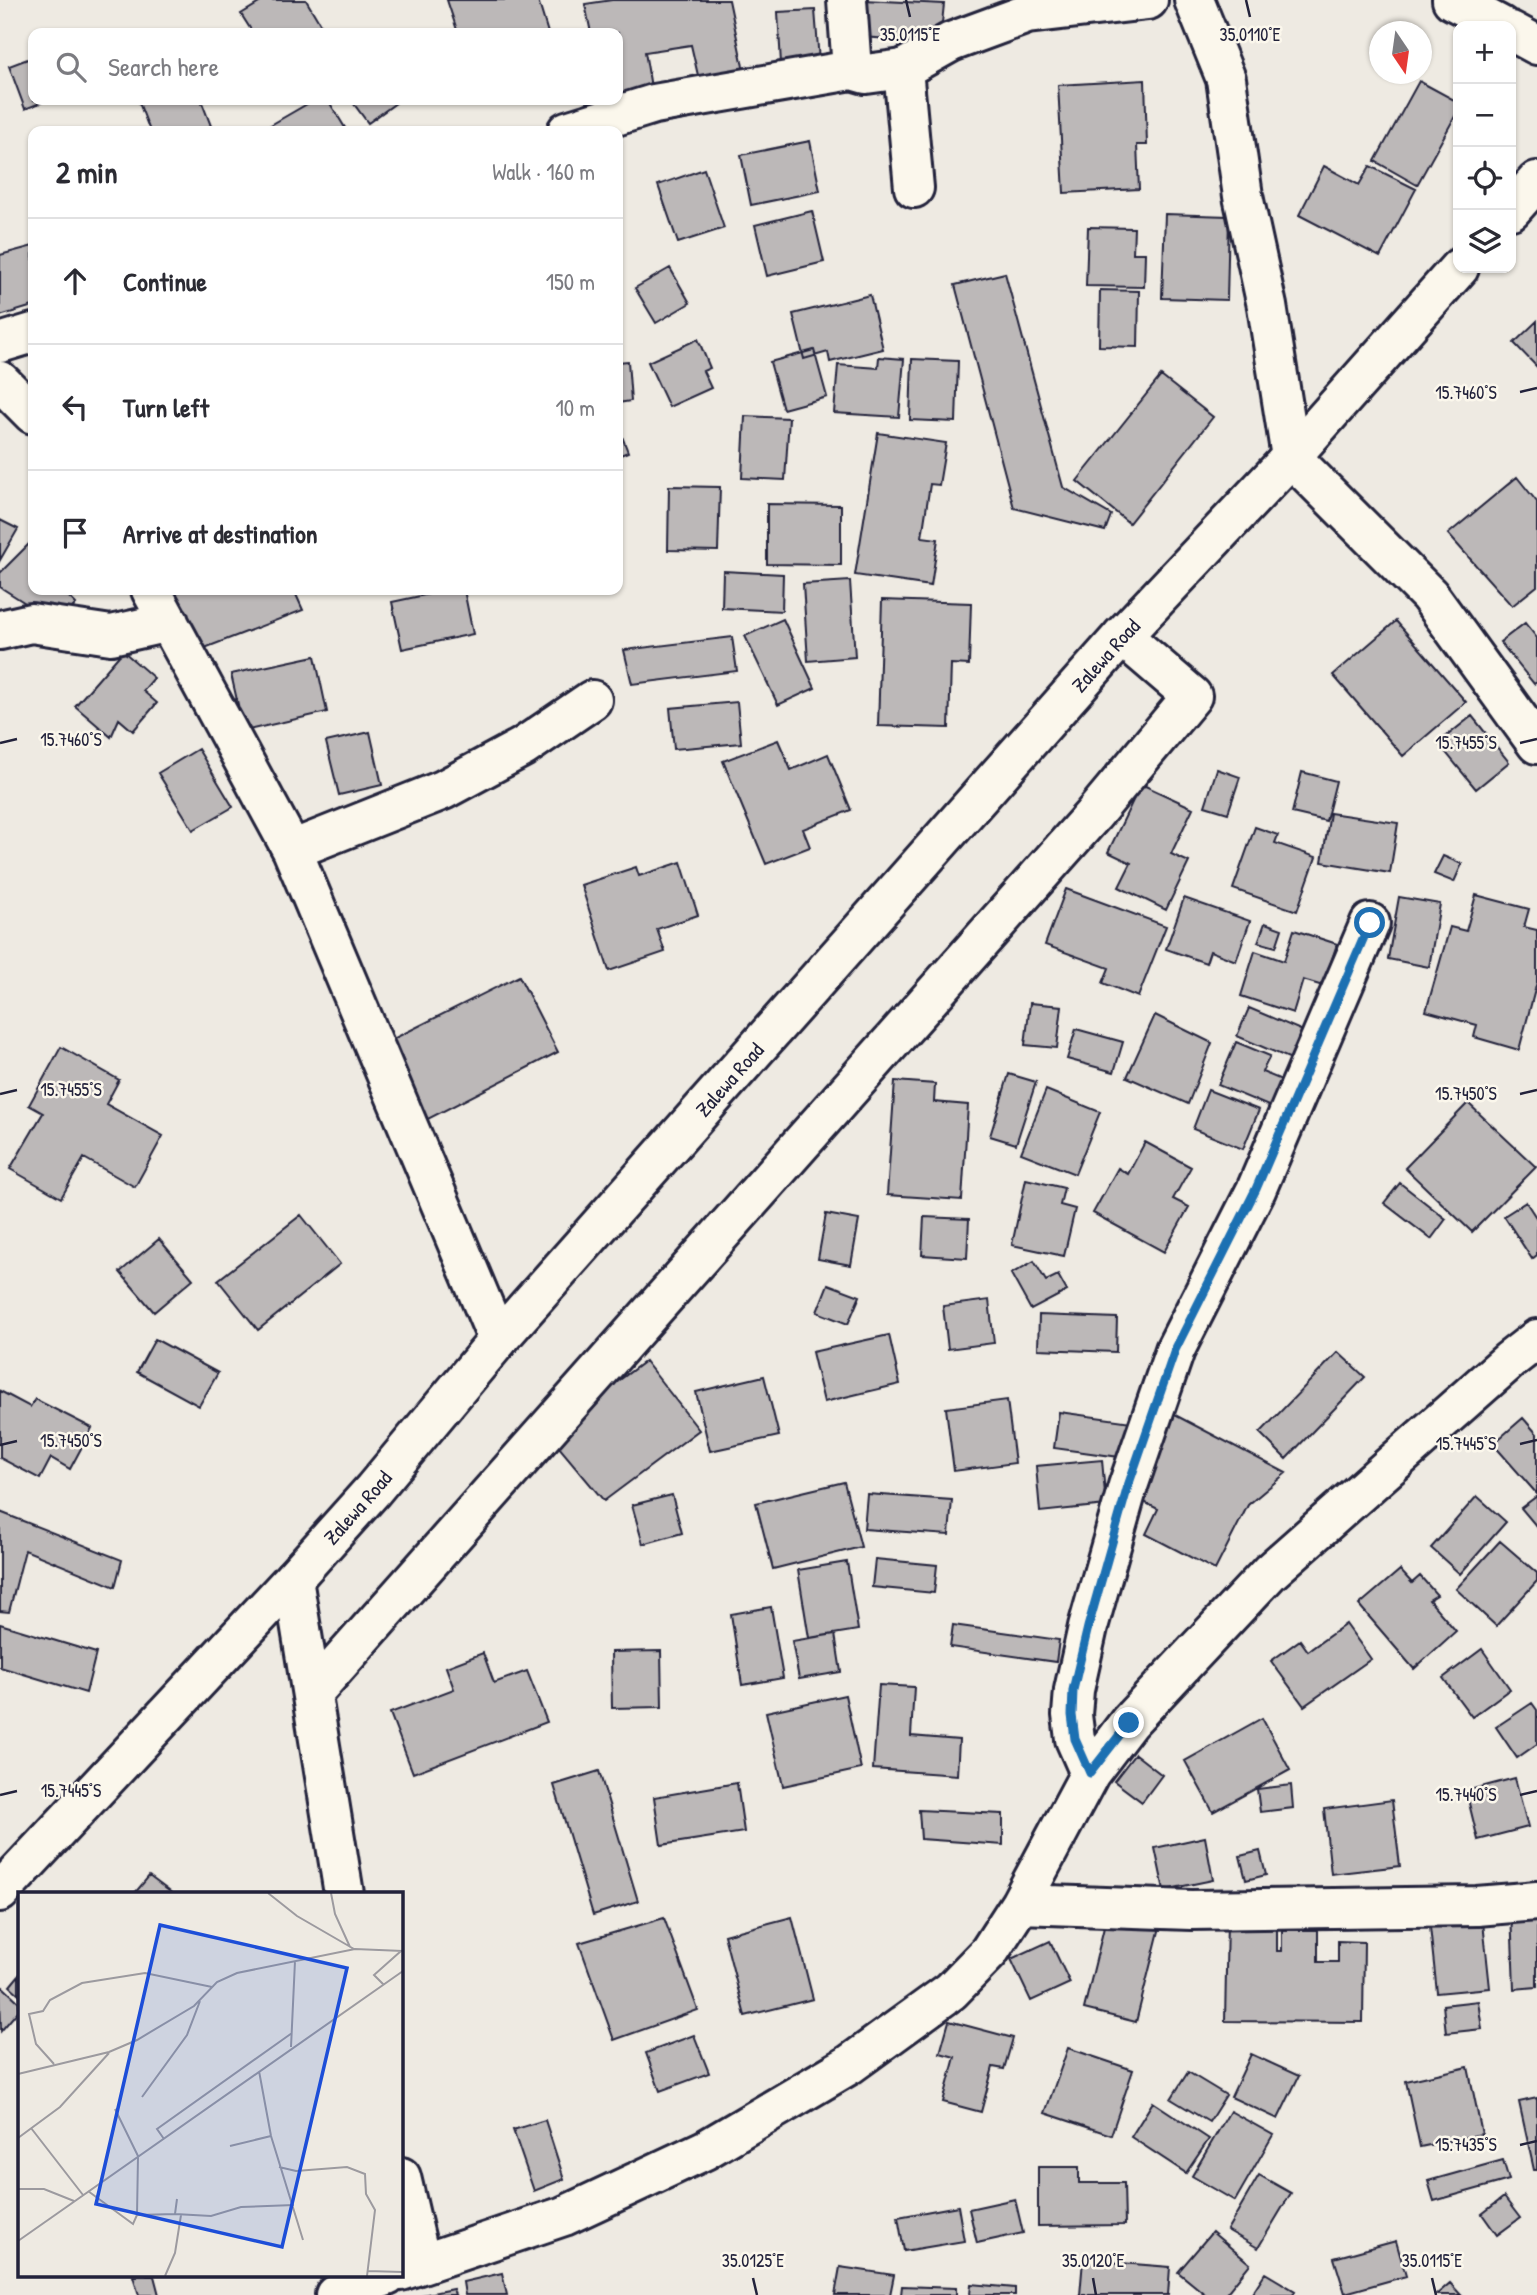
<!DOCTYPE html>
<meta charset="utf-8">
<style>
:root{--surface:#fff;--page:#f2f2f3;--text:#2b2b33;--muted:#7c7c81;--line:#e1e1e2}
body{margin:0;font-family:"Patrick Hand",sans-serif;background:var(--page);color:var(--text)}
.controls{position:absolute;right:21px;top:21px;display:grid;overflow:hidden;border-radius:14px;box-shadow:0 2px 5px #0004}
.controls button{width:63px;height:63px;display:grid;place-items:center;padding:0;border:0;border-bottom:2px solid var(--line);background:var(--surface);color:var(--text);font:35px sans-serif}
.compass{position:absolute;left:1369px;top:21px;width:63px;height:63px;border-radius:50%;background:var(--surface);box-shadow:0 2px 5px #0004;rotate:167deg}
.stop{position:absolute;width:21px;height:21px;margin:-16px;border:5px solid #1f6fb2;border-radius:50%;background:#fff}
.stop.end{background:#1f6fb2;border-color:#fff;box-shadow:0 2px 7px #0008}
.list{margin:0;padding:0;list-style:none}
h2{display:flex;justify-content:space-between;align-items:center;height:91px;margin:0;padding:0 28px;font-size:30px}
h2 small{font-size:23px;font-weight:400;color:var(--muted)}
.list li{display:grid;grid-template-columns:46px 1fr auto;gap:21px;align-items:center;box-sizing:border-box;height:126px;padding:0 28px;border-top:2px solid var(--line)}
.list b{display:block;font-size:26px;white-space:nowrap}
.list em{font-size:23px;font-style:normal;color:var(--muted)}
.icon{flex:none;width:38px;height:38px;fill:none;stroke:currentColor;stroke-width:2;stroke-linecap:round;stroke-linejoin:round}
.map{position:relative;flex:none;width:1537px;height:2295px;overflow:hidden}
.search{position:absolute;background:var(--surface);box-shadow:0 2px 5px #0004;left:28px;top:28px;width:595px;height:77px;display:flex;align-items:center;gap:18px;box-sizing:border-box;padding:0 24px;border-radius:14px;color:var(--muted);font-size:26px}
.panel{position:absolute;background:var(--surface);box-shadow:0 2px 5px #0004;left:28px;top:126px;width:595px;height:469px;border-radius:14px}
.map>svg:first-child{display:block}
.building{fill:#bcb8b8;stroke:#22223b;stroke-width:2}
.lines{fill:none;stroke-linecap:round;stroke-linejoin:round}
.minor-casing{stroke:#22223b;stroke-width:44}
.highway-casing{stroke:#22223b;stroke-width:44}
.minor{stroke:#fbf7ec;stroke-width:38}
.highway{stroke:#fbf7ec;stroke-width:38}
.route{stroke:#1f6fb2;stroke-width:9}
.ticks{fill:none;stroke:#22223b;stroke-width:2.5}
.labels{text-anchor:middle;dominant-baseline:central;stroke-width:5;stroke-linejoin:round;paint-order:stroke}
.street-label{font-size:21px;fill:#22223b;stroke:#fbf7ec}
.inset-road{fill:none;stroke:#9c9a9f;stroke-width:2}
.view{fill:#1d4ed8;fill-opacity:0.15;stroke:#1d4ed8;stroke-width:3.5}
.inset-edge{fill:none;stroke:#22223b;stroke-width:3.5}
.ticks-label{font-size:18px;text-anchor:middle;fill:#22223b;stroke:#fbf7ec;stroke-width:5;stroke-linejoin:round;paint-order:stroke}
</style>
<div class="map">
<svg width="1537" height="2295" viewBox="0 0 1537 2295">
<rect width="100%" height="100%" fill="#eeeae2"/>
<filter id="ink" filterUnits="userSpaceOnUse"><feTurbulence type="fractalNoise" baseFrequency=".0143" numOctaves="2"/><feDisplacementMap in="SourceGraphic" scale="14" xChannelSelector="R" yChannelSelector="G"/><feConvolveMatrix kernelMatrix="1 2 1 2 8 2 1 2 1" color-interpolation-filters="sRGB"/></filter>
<g filter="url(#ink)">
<!-- building -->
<path class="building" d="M264,0H306L322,27L310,33H253L241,14Z
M447,0H538L548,33H458Z
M612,0H729L745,76L700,84L691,45L645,52L652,93L618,100V33H591L585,4Z
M863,0L944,4L940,42L860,37Z
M815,10L819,61L781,64L778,12Z
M33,57V100H48L25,109L9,66Z
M1145,80L1147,145H1137L1139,189L1064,193L1058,85Z
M1419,81L1458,102V111L1417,185L1375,161Z
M138,100H201L211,126L197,131H150Z
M314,100H328L347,131H272L269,126Z
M351,100H400L368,123Z
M810,141L820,191L751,205L741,155Z
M1324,166L1359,185L1370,166L1416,189L1380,257L1299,215Z
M704,169L724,228L678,243L658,185Z
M812,211L824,262L767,276L755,225Z
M1165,214L1229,216L1227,300L1162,298Z
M1088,227L1134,228L1133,253H1145L1144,287L1086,286Z
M33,246V306L0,316V255Z
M670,268L690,303L656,323L635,288Z
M1005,273L1063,487L1111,515L1105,531L1014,508L955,285Z
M1100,290L1139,291L1138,347L1099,346Z
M870,295L883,349L830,362L828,352L804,359L793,314Z
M1537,321V367L1514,343Z
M698,339L710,368L703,371L711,388L669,407L648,362Z
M814,350L827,397L783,409L770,362Z
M879,357L904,359L899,417L834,413L838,365L878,368Z
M912,359L958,361L956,422L910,420Z
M628,361L631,401L618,403V362Z
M1161,376L1213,417L1129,523L1077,481Z
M745,416L789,418L785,480L742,478Z
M618,426L628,452L618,456Z
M878,433L946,443L939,485L930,484L922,537L938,539L931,586L855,575Z
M1517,477L1537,502V586L1512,606L1448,534Z
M669,486L720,487L718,551L668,550Z
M767,504L841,505V565L767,564Z
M0,520L18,529L0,560Z
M33,540V590H62L76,604L57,623L0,587V573Z
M723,571L783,574L782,611L722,608Z
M850,581L855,657L808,661L803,584Z
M183,590H294L303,610L197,651L175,593Z
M448,590H464L473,634L402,649L392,602Z
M882,600L971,603L969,665L951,664L949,728L878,726Z
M783,619L815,688L778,705L745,636Z
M1396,621L1466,702L1403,756L1333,675Z
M1525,623L1537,638V682L1534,684L1500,642Z
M732,637L737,671L632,684L624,650Z
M123,651L154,678L143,691L157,703L133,731L119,719L111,737L75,706Z
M315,656L327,712L244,731L231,674Z
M737,702L741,743L674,749L670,708Z
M1472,716L1509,762L1476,789L1438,743Z
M370,732L382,785L339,795L326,742Z
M778,740L791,770L828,754L851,810L803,829L810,847L766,864L723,761Z
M198,749L233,807L193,830L158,773Z
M1217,769L1240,777L1228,813L1205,806Z
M1302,772L1336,781L1326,821L1292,813Z
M1141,784L1193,808L1171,854L1189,862L1166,910L1119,887L1131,863L1108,852Z
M1330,813L1398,823L1390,873L1322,862Z
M1255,827L1278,835L1275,843L1316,857L1297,911L1233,889Z
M1443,856L1462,864L1454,882L1434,874Z
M681,862L698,915L657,929L665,952L609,971L581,885L636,867L639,876Z
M1066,889L1166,926L1138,997L1103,983L1109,968L1045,945Z
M1476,895L1529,909L1524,927L1537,930V982L1519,1050L1474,1037L1477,1025L1426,1011L1450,927L1466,931Z
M1399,897L1440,904L1429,967L1388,959Z
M1184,898L1250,921L1236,961L1210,951L1206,963L1166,949Z
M1265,923L1282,929L1276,947L1258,942Z
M1294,930L1337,944L1323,986L1303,980L1293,1013L1241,996L1255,951L1284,961Z
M519,976L558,1052L426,1120L387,1042Z
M1030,1003L1062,1006L1057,1048L1025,1045Z
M1249,1008L1303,1031L1291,1059L1237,1036Z
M1155,1015L1212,1043L1188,1104L1127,1077Z
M1076,1029L1123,1042L1114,1072L1067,1059Z
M1236,1042L1270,1056L1262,1072L1289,1083L1278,1110L1218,1085Z
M61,1047L119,1080L106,1104L163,1136L135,1187L84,1158L61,1198L10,1169L43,1113L29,1105Z
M1009,1074L1036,1082L1016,1144L990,1136Z
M895,1081L935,1084L934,1102L968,1105L962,1200L887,1195Z
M1046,1090L1100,1112L1075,1174L1021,1153Z
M1208,1090L1259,1110L1243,1149L1193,1129Z
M1468,1103L1536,1167L1472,1232L1405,1168Z
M1145,1142L1191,1167L1173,1199L1189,1207L1164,1252L1093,1213L1118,1168L1128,1174Z
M1026,1179L1064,1188L1060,1205L1075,1209L1064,1256L1012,1245Z
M1400,1183L1446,1219L1431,1239L1384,1203Z
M1526,1202L1537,1219V1255L1532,1259L1504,1216Z
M826,1214L859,1220L851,1265L818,1259Z
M301,1215L340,1264L258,1330L218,1280Z
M924,1217L969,1219L967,1258L922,1255Z
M159,1239L193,1279L154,1312L120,1272Z
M1034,1261L1046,1281L1058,1275L1067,1291L1031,1310L1011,1274Z
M828,1284L860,1296L848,1324L817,1312Z
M989,1300L994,1343L948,1349L943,1306Z
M1039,1315L1117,1318L1116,1352L1038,1349Z
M889,1335L900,1384L824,1402L812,1352Z
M155,1339L218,1373L199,1406L137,1372Z
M1338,1352L1365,1377L1286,1459L1260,1433Z
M645,1361L699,1430L604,1501L548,1434Z
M764,1376L779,1436L710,1451L696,1392Z
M0,1391L30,1407L35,1399L92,1428L70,1469L51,1458L40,1479L0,1458Z
M1007,1400L1015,1463L954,1471L946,1408Z
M1059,1412L1132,1422L1127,1458L1054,1448Z
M1175,1415L1286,1473L1248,1505L1215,1570L1146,1534L1158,1509L1132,1496Z
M1523,1418L1537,1434V1494L1493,1444Z
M1102,1460L1106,1505L1040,1512L1036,1466Z
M844,1482L861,1547L773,1569L756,1503Z
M867,1494L952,1500L949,1535L864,1529Z
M672,1495L682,1533L643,1544L632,1505Z
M1477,1496L1506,1522L1460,1574L1431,1548Z
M1537,1496V1527L1521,1508Z
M0,1512L122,1560L115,1587L25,1550L9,1612L0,1611Z
M1500,1541L1537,1573V1581L1496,1626L1456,1589Z
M875,1559L937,1565L934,1593L872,1587Z
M847,1562L858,1630L809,1638L798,1570Z
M1400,1570L1412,1583L1420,1576L1437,1595L1429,1600L1456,1631L1414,1669L1359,1605Z
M771,1607L783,1678L742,1685L731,1614Z
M0,1624L96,1653L86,1693L0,1667Z
M1346,1624L1371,1659L1304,1706L1271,1661L1300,1640L1308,1651Z
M953,1625L1059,1640L1056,1662L950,1647Z
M835,1634L841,1672L799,1679L792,1641Z
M1482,1649L1510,1689L1472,1717L1443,1678Z
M661,1651L662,1707L612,1708L611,1652Z
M483,1653L494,1683L527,1671L547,1722L413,1773L390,1713L454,1689L446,1667Z
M879,1685L914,1687L911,1736L959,1740L957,1775L873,1769Z
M845,1695L861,1769L783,1786L766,1712Z
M1532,1703L1537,1710V1744L1517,1758L1496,1727Z
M1262,1718L1290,1770L1213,1812L1185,1761Z
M1135,1754L1162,1775L1142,1802L1114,1781Z
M599,1771L638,1901L593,1915L554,1785Z
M1515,1778L1528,1827L1478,1840L1466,1791Z
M737,1783L744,1832L661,1845L654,1797Z
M1291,1785L1293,1808L1260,1812L1257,1789Z
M1392,1800L1400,1866L1331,1874L1324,1809Z
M919,1810L1003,1814V1845L921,1839Z
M1205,1837L1213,1880L1164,1890L1155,1848Z
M1260,1851L1266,1875L1246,1880L1240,1856Z
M149,1876L173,1894H134Z
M1511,1911H1537V1987L1514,1989Z
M1107,1915L1160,1927L1136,2022L1084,2009Z
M792,1917L813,1999L745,2016L724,1935Z
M664,1918L698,2010L614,2040L579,1943Z
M1227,1920H1277V1951H1282V1930H1318V1962H1338V1941L1364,1942L1363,2022L1225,2021Z
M1483,1922L1490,1988L1437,1993L1430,1927Z
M1050,1941L1070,1983L1031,2001L1011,1959Z
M19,1975V1994L10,1986Z
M3,1987L19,2002V2010L1,2031L0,1991Z
M1478,2001L1482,2029L1446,2033L1443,2005Z
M949,2021L1013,2038L1004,2069L993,2067L981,2112L943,2102L955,2057L940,2053Z
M694,2035L709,2073L660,2091L646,2053Z
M1068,2048L1133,2070L1111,2135L1045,2113Z
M1251,2054L1299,2076L1278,2119L1231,2097Z
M1468,2067L1482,2134L1420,2147L1406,2081Z
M1188,2072L1226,2095L1209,2122L1171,2099Z
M1537,2098V2170H1534L1519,2102Z
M1153,2102L1209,2139L1186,2173L1131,2137Z
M1230,2111L1273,2135L1235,2201L1192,2176Z
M545,2120L564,2179L534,2191L513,2130Z
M1503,2160L1509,2180L1434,2201L1428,2181Z
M1038,2167H1079V2183H1124L1125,2225L1038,2226Z
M1259,2175L1291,2193L1258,2248L1227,2230Z
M1504,2197L1520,2218L1497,2235L1482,2214Z
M1015,2199L1023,2233L977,2243L969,2209Z
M958,2206L964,2241L904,2251L898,2217Z
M1212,2232L1250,2264L1225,2295H1206L1178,2272Z
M1396,2241L1406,2276L1345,2293L1334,2258Z
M1083,2260L1170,2267L1168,2295H1080Z
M840,2267L894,2275L890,2295H835Z
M502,2273L507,2295H465L463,2282Z
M1265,2273L1295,2291L1293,2295H1251Z
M133,2276H154L159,2295H139Z
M1450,2283L1461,2295H1436Z
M971,2284L1015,2288V2295H970Z
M902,2286L956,2288V2295H901Z
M453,2289L455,2295H422Z"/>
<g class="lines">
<!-- minor casing -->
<g class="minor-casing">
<path id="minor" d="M847,0L852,70
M1194,0L1226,79L1243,196L1267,306L1291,457L1429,595L1537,744
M1452,0L1501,26
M1511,31L1537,45
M567,131L654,104L852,70L866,74L903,69
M914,188L903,69L951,42L1027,14L1148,0
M0,343L33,333
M0,381L33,414
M151,590L292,850L498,1340
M0,630L31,623L111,635L169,622
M292,850L443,790L523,747L592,700
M293,1579L344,1894
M312,1694L1093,815L1192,696L1122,636
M1090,1773L1075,1739L1072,1715L1074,1690L1088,1627L1128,1486L1175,1350L1256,1190L1370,923
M1020,1904L1191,1910L1477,1906L1537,1901
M401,2177L421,2263
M401,2271L564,2216L705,2150L849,2065L951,1991L989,1952L1020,1904L1090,1773L1129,1722L1270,1572L1510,1360L1537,1339
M335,2295L387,2276"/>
</g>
<!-- highway casing -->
<g class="highway-casing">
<g id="highway">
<path d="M1511,210L1537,181"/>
<path id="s1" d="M0,1892L293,1579L373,1490L498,1340L1122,636L1291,457L1459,268"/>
</g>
</g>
<!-- minor -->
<use href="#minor" class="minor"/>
<!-- highway -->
<use href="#highway" class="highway"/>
</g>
</g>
<g class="lines" filter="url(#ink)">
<!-- route -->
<path class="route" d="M1129,1723L1090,1773L1075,1739L1072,1715L1073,1690L1088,1627L1128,1486L1175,1350L1256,1189L1370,923"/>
</g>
<!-- ticks -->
<path class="ticks" d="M906,0L910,17M1246,0L1250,17M1520,392L1537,388M0,743L17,739M1520,743L1537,739M0,1094L17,1090M1520,1094L1537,1090M1520,1444L1537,1440M0,1445L17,1441M0,1795L17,1791M1520,1795L1537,1791M1520,2145L1537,2141M753,2278L757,2295M1093,2278L1096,2295M1432,2278L1436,2295"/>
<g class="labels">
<!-- street labels -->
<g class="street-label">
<text stroke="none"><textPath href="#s1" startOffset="1659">Zalewa Road</textPath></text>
<text stroke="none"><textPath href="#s1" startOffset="1092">Zalewa Road</textPath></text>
<text stroke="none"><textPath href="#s1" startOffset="525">Zalewa Road</textPath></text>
</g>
</g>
<!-- overview -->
<g transform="translate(18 1892)">
<rect width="385" height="385" fill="#eeeae2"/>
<path class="inset-road" d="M250,1L279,24L336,57M313,1L317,22L332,55M366,93L356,83L383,59M273,155L277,69M36,172L18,152L11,122L25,119L32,108L64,91L127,81L194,95M241,179L253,244L285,348M0,182L91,160L119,148L176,114L199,90L219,81L337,57L385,59M124,205L169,143L182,109M13,236L65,303M0,246L42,215L91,161M146,247L139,237L274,141M212,254L253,244M261,275L278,279L329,275L347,282L348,302L357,318L349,384M0,297H26L56,309M70,299L115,332L119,323L120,264L97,217M157,322L193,324L223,315L276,313M119,323L157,322L159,307M0,349L385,79M349,379L385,380M147,384L157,361L163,323"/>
<path class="view" d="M142,33L329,76L264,355L78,312Z"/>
<rect width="385" height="385" class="inset-edge"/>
</g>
<g class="ticks-label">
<text x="910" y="41">35.0115°E</text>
<text x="1250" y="41">35.0110°E</text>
<text x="1466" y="399">15.7460°S</text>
<text x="71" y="746">15.7460°S</text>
<text x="1466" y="749">15.7455°S</text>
<text x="71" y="1096">15.7455°S</text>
<text x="1466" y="1100">15.7450°S</text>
<text x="71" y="1447">15.7450°S</text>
<text x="1466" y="1450">15.7445°S</text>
<text x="71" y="1797">15.7445°S</text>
<text x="1466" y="1801">15.7440°S</text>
<text x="1466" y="2151">15.7435°S</text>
<text x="753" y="2267">35.0125°E</text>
<text x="1093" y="2267">35.0120°E</text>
<text x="1432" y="2267">35.0115°E</text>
</g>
</svg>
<div class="controls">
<button>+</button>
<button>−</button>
<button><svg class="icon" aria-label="locate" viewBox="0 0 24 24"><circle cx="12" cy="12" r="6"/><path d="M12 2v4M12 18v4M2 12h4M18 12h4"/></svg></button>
<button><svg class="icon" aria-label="layers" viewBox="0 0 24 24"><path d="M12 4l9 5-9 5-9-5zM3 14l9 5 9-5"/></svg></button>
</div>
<svg class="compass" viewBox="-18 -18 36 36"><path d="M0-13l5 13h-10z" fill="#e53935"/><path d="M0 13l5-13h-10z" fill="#7c7c81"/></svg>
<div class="stop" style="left:1370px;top:923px"></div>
<div class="stop end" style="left:1129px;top:1723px"></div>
<div class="search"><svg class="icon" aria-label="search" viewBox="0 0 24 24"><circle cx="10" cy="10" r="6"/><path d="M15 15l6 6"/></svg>Search here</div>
<section class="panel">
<h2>2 min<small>Walk · 160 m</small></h2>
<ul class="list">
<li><svg class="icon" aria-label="ahead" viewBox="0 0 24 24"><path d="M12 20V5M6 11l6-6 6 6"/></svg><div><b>Continue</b></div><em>150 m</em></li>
<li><svg class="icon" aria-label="left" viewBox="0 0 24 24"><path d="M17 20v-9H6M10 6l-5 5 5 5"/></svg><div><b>Turn left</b></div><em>10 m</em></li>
<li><svg class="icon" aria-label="arrive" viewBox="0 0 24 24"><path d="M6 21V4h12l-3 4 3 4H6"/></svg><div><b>Arrive at destination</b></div></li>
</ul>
</section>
</div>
